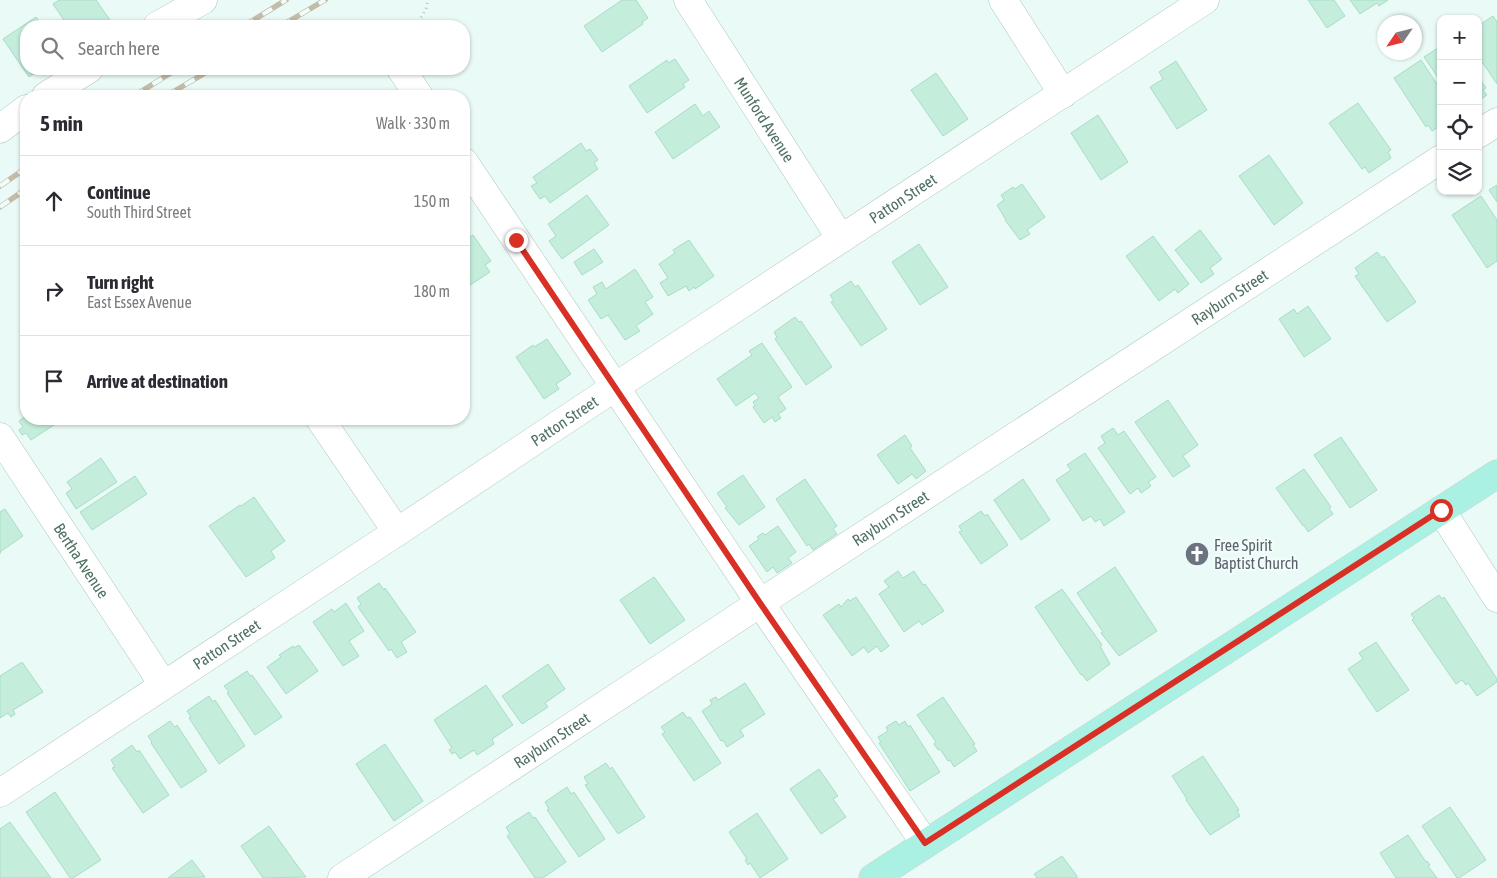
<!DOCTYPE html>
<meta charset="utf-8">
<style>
:root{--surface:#fff;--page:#f7f7f7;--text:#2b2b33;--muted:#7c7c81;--line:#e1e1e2}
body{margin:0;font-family:"Asap Condensed",sans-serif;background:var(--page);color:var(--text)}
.controls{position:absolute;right:15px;top:15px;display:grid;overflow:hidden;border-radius:10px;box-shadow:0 1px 4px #0004}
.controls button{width:45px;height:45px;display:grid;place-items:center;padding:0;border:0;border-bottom:1px solid var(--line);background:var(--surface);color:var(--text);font:25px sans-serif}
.compass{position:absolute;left:1377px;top:15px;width:45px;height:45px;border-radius:50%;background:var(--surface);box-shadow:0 1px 4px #0004;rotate:235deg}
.stop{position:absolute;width:15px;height:15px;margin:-11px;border:4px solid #d93025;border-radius:50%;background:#fff}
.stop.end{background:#d93025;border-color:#fff;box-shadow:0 1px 5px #0008}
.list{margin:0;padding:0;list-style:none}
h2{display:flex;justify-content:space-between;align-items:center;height:65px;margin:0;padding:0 20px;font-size:21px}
h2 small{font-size:16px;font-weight:400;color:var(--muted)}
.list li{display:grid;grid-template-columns:32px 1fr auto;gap:15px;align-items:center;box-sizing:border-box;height:90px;padding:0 20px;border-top:1px solid var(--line)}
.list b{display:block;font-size:19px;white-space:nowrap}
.list p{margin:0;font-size:16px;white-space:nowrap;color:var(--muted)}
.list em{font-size:16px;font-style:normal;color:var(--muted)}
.icon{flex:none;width:28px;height:28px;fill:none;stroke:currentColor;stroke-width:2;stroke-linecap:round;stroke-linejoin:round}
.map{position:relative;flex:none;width:1497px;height:878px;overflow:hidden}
.search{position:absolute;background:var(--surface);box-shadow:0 1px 4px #0004;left:20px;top:20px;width:450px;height:55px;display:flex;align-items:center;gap:12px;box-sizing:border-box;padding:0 18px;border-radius:20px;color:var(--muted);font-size:19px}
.panel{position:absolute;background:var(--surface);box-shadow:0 1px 4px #0004;left:20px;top:90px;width:450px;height:335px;border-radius:20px}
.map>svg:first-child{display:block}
.building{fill:#c4eddc;stroke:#a7ddc6}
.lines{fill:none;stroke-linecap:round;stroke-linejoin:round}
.minor-casing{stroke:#aec8bf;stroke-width:29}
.major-casing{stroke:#cad5d0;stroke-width:29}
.path{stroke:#a7d2c0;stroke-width:3;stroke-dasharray:1 4;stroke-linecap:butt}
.minor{stroke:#fff;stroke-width:28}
.major{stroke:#aaf1e4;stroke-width:28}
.rail-casing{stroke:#c3bca9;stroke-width:5.5}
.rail{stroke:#f0fdfa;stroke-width:4;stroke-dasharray:11;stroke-linecap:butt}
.route{stroke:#d93025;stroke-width:6}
.labels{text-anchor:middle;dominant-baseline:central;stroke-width:4.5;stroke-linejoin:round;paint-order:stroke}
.street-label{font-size:16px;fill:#507262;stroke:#f0fdfa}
.worship-label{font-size:16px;fill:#5b616d;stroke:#f0fdfa;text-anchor:start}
</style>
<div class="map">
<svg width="1497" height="878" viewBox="0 0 1497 878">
<rect width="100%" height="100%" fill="#eafaf7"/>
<!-- building -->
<path class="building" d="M59,0H96L110,20L101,26H68L53,4Z
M622,0H636L648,18L642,22L643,24L602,52L584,26Z
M1308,0H1334L1345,16L1327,28Z
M1350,0H1388L1379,6L1377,3L1360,14Z
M1493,16L1497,22V84L1478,56V26Z
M36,17L42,26H26V69H41L29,77L3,39Z
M1441,46V82L1424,57Z
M675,59L689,80L683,84L685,87L647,113L629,86L667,60L668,63Z
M1421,60L1441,90V125L1432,131L1428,125L1426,127L1394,78Z
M1176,61L1207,110L1177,129L1150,87L1163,79L1159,72Z
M936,73L968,119L943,136L911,90Z
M1478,77L1486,88L1483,90L1487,95L1478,101Z
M1358,103L1391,150L1388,152L1391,158L1369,173L1365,167L1362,169L1329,123Z
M695,104L703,116L709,111L720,127L673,159L655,132Z
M1098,115L1128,162L1101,180L1071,133Z
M581,143L586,151L590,149L598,160L594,163L598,169L550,203L545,196L540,199L531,186L537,183L533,177Z
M1269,155L1303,203L1274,225L1239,176Z
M1022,184L1045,217L1027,230L1030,234L1020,240L1005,220H1006L997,205L1004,200L1001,195L1013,187L1015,189Z
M1497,185V202L1489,190Z
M587,195L609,225L562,259L549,241L556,236L548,224Z
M1481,196L1497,220V261L1487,268L1452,215Z
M1200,230L1222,259L1210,268L1214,274L1201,283L1175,250Z
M473,235L491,261L485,265L490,272L464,289V241Z
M1153,236L1189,284L1178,293L1175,289L1159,301L1126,256Z
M689,240L714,276L695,289L694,287L689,291L686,286L668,296L660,283L668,278L659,264L675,253L673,250Z
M919,244L948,287L920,305L892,262Z
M594,249L603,262L582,275L574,262Z
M1377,252L1382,258L1384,256L1416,302L1387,322L1355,276L1359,274L1355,268Z
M635,269L653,297L645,302L653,314L636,326L640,331L625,340L608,315L601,319L588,300L597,294L593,287L602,282L606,289Z
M851,281L855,287L858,285L887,329L861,346L831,302L834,301L830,295Z
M1308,306L1331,339L1304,357L1279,319L1294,309L1297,314Z
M795,317L799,322L801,321L832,367L806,385L775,339L777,337L774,332Z
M547,339L571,374L556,384L559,389L544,399L516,357L533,345L534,347Z
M762,343L792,387L778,397L786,409L778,414L781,418L775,422L772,417L764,423L753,407L755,405L753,402L759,398L755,393L736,406L717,379L752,355L749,351Z
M1168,400L1198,445L1183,456L1190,466L1173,477L1135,422Z
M26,416V419H63L31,440L26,433L22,435L19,430L23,427L19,421Z
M1113,428L1118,435L1124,431L1156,477L1148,482L1151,486L1141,493L1138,488L1130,494L1098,448L1105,443L1101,436Z
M905,435L912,446L910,448L926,471L916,479L912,474L898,484L877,455Z
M1341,437L1377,490L1350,508L1314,455Z
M1085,453L1125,512L1104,526L1100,519L1095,522L1091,516L1083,521L1056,480L1071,470L1067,465Z
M101,458L117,482L76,509L66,493L72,489L67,482Z
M1304,469L1331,507L1329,508L1333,514L1308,532L1304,525L1303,526L1276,488Z
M743,475L765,507L739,525L725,508L727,507L717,493Z
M135,476L147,494L92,530L80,512Z
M805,479L837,526L833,529L837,534L813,550L809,544L807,546L776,499Z
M1023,479L1050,520L1021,540L994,500Z
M254,497L285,541L271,551L275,558L246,577L209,526L240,505L241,506Z
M5,509L23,536L0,552V554V512Z
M981,511L985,516L987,514L1008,545L981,564L959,532L962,531L959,526Z
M778,526L796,552L788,558L792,563L777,573L773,567L767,572L749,546L759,539L757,537L763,533L765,535Z
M1115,567L1157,631L1119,656L1101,633L1103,632L1077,593Z
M898,571L903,578L914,571L923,585L925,584L944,611L922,625L919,621L904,632L879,594L889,587L884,581Z
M654,577L685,620L650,644L620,600Z
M379,583L384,590L385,588L416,632L401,642L407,652L397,658L391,649L389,651L358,607L361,604L357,598Z
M1062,589L1102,645L1100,646L1110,664L1087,681L1082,674L1081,675L1035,607Z
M1439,595L1442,599L1444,597L1446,600L1497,679V682L1477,696L1468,683L1466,685L1462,680L1456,684L1412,620L1414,618L1411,614Z
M856,597L889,646L881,652L877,646L868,653L864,647L852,656L823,615L839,604L841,607L848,599L850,601Z
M346,603L364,631L349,641L359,656L343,666L313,622L332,609L334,612Z
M1376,642L1409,690L1377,712L1348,669L1363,659L1359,653Z
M299,645L318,671L286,694L267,667L281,657L279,655L293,646L294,648Z
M22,662L43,692L13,710L15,714L11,717L8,713L0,718V676Z
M548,664L565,689L545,703L548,707L522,724L502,696Z
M247,671L250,676L252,675L282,717L255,735L227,693L229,692L224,686Z
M745,683L765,714L740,730L744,736L727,747L723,740L721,741L702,711L712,704L710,700L716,697L718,700Z
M486,685L513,725L492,739L494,744L477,755L474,750L460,759L455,752L452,754L449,750L452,748L434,720Z
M209,696L213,702L215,700L245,746L219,764L189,718L191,717L187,711Z
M943,697L975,744L973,745L977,751L954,767L950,760L948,761L940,749L938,750L934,744L936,742L917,715Z
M683,712L687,718L690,717L721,763L694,781L662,734L665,732L661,727Z
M170,721L175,727L177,725L207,771L181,788L151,743L152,742L148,736Z
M896,721L899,725L905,721L908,727L910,725L940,772L910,791L879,743L881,742L878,737L888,731L886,727Z
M385,744L423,801L394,821L356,764Z
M132,745L137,752L139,750L169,795L143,813L112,768L115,767L111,760Z
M1203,756L1239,810L1237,811L1240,816L1210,835L1186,800L1187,799L1172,776Z
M606,763L610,769L612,767L645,817L618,834L585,785L588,784L584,777Z
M819,769L838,796L833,799L846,817L821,834L790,789Z
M567,787L571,794L574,792L605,839L579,857L547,810L549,809L545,802Z
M55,792L101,860L73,878H70L26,812Z
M1450,807L1486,860L1459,878H1457L1422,826Z
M529,812L533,818L535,817L566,862L543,878H535L507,836L510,834L506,827Z
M757,813L788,859L760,878L750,863L748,865L745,860L747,859L729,832Z
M10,822L51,878H0V829Z
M269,826L299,868L306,877L263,878L241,846Z
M1408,835L1426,862L1427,861L1430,865L1428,866L1437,878H1396L1380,853Z
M1062,856L1077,876V878H1037L1034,874Z
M192,860L205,877L168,878Z"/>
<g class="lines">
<!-- minor casing -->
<g class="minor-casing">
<g id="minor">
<path id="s1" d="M688,0L841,239"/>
<path d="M1003,0L1063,94"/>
<path d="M157,26L203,0"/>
<path d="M401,69L419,96"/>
<path d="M46,96L89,69"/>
<path d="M0,129L26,109"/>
<path d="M1478,134L1497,122"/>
<path d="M464,162L760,603L925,843"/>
<path d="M320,419L397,532"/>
<path id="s2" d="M0,437L163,684"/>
<path d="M1441,510L1497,598"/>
<path id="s3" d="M0,793L397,532L615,387L1205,0"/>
<path id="s4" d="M342,878L760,603L1441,159"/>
</g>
</g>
<!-- major casing -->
<g class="major-casing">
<path id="major" d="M873,878L1497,474"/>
</g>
<!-- path -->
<path class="path" d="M416,26L426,9L428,0"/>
<!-- minor -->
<use href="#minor" class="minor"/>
<!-- major -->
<use href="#major" class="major"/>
<!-- rail casing -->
<g class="rail-casing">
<path id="rail" d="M244,26L286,0
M281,26L325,0
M134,96L177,69
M166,96L212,69
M0,186L26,168
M0,207L26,189"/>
</g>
<!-- rail -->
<use href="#rail" class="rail"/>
</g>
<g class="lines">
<!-- route -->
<path class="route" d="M516,240L760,603L925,843L1441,510"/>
</g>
<!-- icons -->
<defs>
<g id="church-disc" transform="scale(1.25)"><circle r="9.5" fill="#6b7280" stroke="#f0fdfa"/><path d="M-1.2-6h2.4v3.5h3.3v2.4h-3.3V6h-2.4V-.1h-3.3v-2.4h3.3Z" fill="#fff"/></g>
</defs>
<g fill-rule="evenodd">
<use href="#church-disc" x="1197" y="554"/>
</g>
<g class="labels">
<!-- street labels -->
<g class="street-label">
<text stroke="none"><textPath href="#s1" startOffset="142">Munford Avenue</textPath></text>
<text stroke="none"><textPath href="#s3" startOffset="1081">Patton Street</textPath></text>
<text stroke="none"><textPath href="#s4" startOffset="1061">Rayburn Street</textPath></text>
<text stroke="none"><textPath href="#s3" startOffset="676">Patton Street</textPath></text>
<text stroke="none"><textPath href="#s4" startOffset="656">Rayburn Street</textPath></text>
<text stroke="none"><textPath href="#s2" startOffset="148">Bertha Avenue</textPath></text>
<text stroke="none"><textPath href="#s3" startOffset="271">Patton Street</textPath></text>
<text stroke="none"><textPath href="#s4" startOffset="251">Rayburn Street</textPath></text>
</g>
<!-- worship labels -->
<g class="worship-label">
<text x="1214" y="545">Free Spirit<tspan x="1214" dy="18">Baptist Church</tspan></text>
</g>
</g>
</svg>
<div class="controls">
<button>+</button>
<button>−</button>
<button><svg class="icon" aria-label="locate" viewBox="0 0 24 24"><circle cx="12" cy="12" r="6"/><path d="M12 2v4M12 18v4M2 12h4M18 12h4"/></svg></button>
<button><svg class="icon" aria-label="layers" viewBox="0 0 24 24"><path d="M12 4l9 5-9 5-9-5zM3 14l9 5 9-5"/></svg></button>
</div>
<svg class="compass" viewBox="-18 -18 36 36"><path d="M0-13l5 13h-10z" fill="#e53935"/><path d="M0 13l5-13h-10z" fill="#7c7c81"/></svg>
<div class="stop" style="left:1441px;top:510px"></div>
<div class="stop end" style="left:516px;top:240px"></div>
<div class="search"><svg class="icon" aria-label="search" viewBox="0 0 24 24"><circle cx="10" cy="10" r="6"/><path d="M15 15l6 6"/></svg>Search here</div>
<section class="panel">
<h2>5 min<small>Walk · 330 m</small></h2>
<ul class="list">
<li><svg class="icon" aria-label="ahead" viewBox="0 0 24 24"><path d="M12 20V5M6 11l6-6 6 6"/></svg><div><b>Continue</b><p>South Third Street</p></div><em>150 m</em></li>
<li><svg class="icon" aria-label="right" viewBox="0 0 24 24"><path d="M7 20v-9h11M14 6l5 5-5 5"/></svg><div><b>Turn right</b><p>East Essex Avenue</p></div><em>180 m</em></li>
<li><svg class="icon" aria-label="arrive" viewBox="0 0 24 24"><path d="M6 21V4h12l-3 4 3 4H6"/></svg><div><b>Arrive at destination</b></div></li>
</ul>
</section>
</div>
